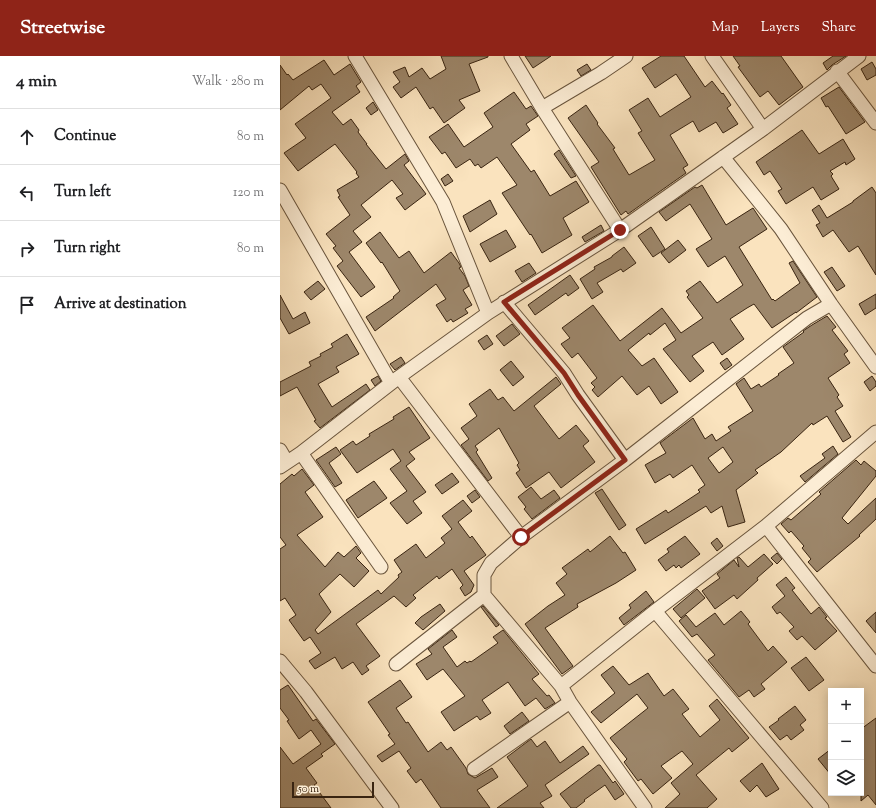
<!DOCTYPE html>
<meta charset="utf-8">
<style>
:root{--surface:#fff;--page:#f6f6f6;--text:#202124;--muted:#757577;--line:#e0e0e0;--accent:#8f2418}
body{margin:0;font-family:"Sorts Mill Goudy",serif;background:var(--page);color:var(--text)}
.controls{position:absolute;right:12px;bottom:12px;display:grid;overflow:hidden;border-radius:0px;box-shadow:0 2px 10px #0003}
.controls button{width:36px;height:36px;display:grid;place-items:center;padding:0;border:0;border-bottom:1px solid var(--line);background:var(--surface);color:var(--text);font:20px sans-serif}
.scale{position:absolute;left:12px;bottom:10px;width:82px;box-sizing:border-box;padding-left:4px;border:2px solid #392411;border-top:0;font-size:11px;line-height:14px;white-space:nowrap;color:#392411;-webkit-text-stroke:3px #fcedd5;paint-order:stroke}
.stop{position:absolute;width:12px;height:12px;margin:-9px;border:3px solid #8f2418;border-radius:50%;background:#fff}
.stop.end{background:#8f2418;border-color:#fff;box-shadow:0 1px 4px #0008}
.list{margin:0;padding:0;list-style:none}
h2{display:flex;justify-content:space-between;align-items:center;height:52px;margin:0;padding:0 16px;font-size:17px}
h2 small{font-size:13px;font-weight:400;color:var(--muted)}
.list li{display:grid;grid-template-columns:26px 1fr auto;gap:12px;align-items:center;box-sizing:border-box;height:56px;padding:0 16px;border-top:1px solid var(--line)}
.list b{display:block;font-size:15px;white-space:nowrap}
.list em{font-size:13px;font-style:normal;color:var(--muted)}
.icon{flex:none;width:22px;height:22px;fill:none;stroke:currentColor;stroke-width:2;stroke-linecap:round;stroke-linejoin:round}
.map{position:relative;flex:none;width:596px;height:752px;overflow:hidden}
header{display:flex;align-items:center;gap:24px;box-sizing:border-box;height:56px;padding:0 20px;background:var(--accent);color:#fff}
header strong{font-size:19px}
nav{display:flex;gap:22px;margin-inline-start:auto;font-size:14px}
main{display:flex}
aside{flex:1;background:var(--surface)}
.map>svg:first-child{display:block}
.building{fill:#9d876b;stroke:#392411;fill-rule:evenodd}
.lines{fill:none;stroke-linecap:round;stroke-linejoin:round}
.street-casing{stroke:#69543c;stroke-width:15}
.street{stroke:#fcedd5;stroke-width:13}
.route{stroke:#8f2418;stroke-width:5}
</style>
<header>
<strong>Streetwise</strong>
<nav><a>Map</a><a>Layers</a><a>Share</a></nav>
</header>
<main>
<aside>
<h2>4 min<small>Walk · 280 m</small></h2>
<ul class="list">
<li><svg class="icon" aria-label="ahead" viewBox="0 0 24 24"><path d="M12 20V5M6 11l6-6 6 6"/></svg><div><b>Continue</b></div><em>80 m</em></li>
<li><svg class="icon" aria-label="left" viewBox="0 0 24 24"><path d="M17 20v-9H6M10 6l-5 5 5 5"/></svg><div><b>Turn left</b></div><em>120 m</em></li>
<li><svg class="icon" aria-label="right" viewBox="0 0 24 24"><path d="M7 20v-9h11M14 6l5 5-5 5"/></svg><div><b>Turn right</b></div><em>80 m</em></li>
<li><svg class="icon" aria-label="arrive" viewBox="0 0 24 24"><path d="M6 21V4h12l-3 4 3 4H6"/></svg><div><b>Arrive at destination</b></div></li>
</ul>
</aside>
<div class="map">
<svg width="596" height="752" viewBox="0 0 596 752">
<rect width="100%" height="100%" fill="#fae3be"/>
<filter id="stains"><feTurbulence type="fractalNoise" baseFrequency=".005" numOctaves="4"/><feColorMatrix values="0 0 0 0 .2 0 0 0 0 .09 0 0 0 0 .02 0 0 0 .5 -.17"/></filter>
<radialGradient id="worn" r=".72"><stop offset=".6" stop-color="#630" stop-opacity="0"/><stop offset="1" stop-color="#630" stop-opacity=".3"/></radialGradient>
<!-- building -->
<path class="building" d="M161,0H208V1L189,8L200,35L179,44L185,52L164,67L153,51L150,53L136,31L121,42L113,31L120,26L113,16L125,11L129,21L142,12L150,23L166,13Z
M245,0H271L253,12Z
M381,0H404L425,31L432,25L442,38L443,37L451,49L447,52L458,68L443,77L436,66L419,76L413,65L390,79L408,109L403,112L406,117L348,158L346,155L341,159L311,111L319,106L288,62L306,49L318,67L317,68L335,92L333,93L349,119L375,104L358,77L362,75L349,54L368,42L380,61L411,41L396,18L375,32L362,12Z
M453,0H501L523,31L499,49L488,35L480,41L458,11L460,10Z
M553,0H566L552,9L547,14L543,7Z
M44,4L54,19L70,8L81,26L76,30L80,36L52,56L63,69L71,63L79,74L78,76L87,88H86L106,113L125,98L129,105L124,109L146,138L125,154L116,142L123,138L112,124L81,149L91,161L73,175L82,186L69,196L95,231L81,241L57,210L63,205L53,192L56,190L46,178L70,159L58,141L60,140L57,134L79,121L76,117L77,116L55,88L18,115L4,97L26,82L15,68L51,42L41,28L32,34L29,30L0,54V9L7,19L8,18L13,24Z
M592,6L596,13V19L587,24L581,13Z
M307,8L311,14L301,20L297,14Z
M559,31L585,66L566,78L548,50L546,51L541,42Z
M234,36L246,53L251,50L258,60L246,68L250,74L231,88L251,116L254,114L270,140L296,125L309,146L283,162L292,179L262,197L251,178L250,179L222,137L237,129L217,101L201,112L198,108L195,110L190,103L176,112L165,96L162,98L149,81L168,68L184,91L213,71L204,57Z
M93,46L98,54L91,59L86,52Z
M522,74L539,98L563,83L575,103L566,109L565,106L550,115L553,118L551,120L559,133L541,144L533,131L506,148L498,135L502,133L490,115L484,119L476,106Z
M279,94L296,120L291,122L274,98Z
M168,118L173,125L165,130L161,123Z
M422,129L446,169L473,152L487,173L459,191L492,244L493,243L495,245L520,227L509,207L513,205L537,241L516,257V256L492,272L474,248L467,252L450,263L464,283L442,299L433,286L412,300L424,315L410,326L383,293L396,284L385,267L370,279L369,277L348,294L362,310L374,302L398,336L381,348L369,330L357,339L342,320L318,341L312,334L315,331L311,327L317,322L298,297L292,302L281,288L290,282L282,272L313,249L340,285L382,252L401,277L423,262L407,241L409,239L406,235L420,225L437,247L463,229L445,200L428,211L416,193L432,183L410,148L386,165L379,156L415,131L417,132Z
M592,131L596,137V219L578,190L569,196L553,174L543,181L536,169L540,167L532,154L539,149L547,162L573,146V145Z
M210,144L217,158L190,176L183,160Z
M321,169L324,175L305,186L302,181Z
M371,171L385,193L373,201L358,180Z
M226,174L236,191L210,206L200,188Z
M100,176L119,202L129,195L144,217L171,196L179,207L181,211L179,212L185,220L189,230L183,234L192,249L185,253L188,257L173,266L171,263L167,266L156,249L166,243L156,228L95,275L86,261L114,242L113,241L120,235L102,206L101,207L86,187Z
M398,184L406,194L389,207L381,197Z
M344,191L356,207L343,216L341,213L317,227L323,236L312,243L300,223L315,213L314,211L332,201V200Z
M249,207L256,217L242,226L235,215Z
M552,211L565,230L557,235L544,216Z
M290,219L299,232L288,240L286,237L255,259L248,249Z
M38,225L45,233L31,244L24,236Z
M596,238V252L585,259L579,248Z
M0,239L13,263L25,256L30,267L9,278L0,262Z
M547,260L556,271L552,274L568,295L564,298L570,307L548,322L559,339L557,341L563,350L555,355L571,381L563,386L547,360L533,369L532,367L501,396L475,414L478,417L456,434L465,466L448,471L442,450L431,457L426,450L365,488L356,473L386,454L388,457L420,436L418,434L425,429L412,409L393,422L390,418L375,427L365,409L386,397L380,387L413,362L425,383L432,378L436,385L451,375L448,371L473,355L456,328L464,322L471,333L479,328L481,331L499,319L498,318L514,307L503,291L524,276L523,275L532,269ZM443,391L453,406L439,417L428,402Z
M232,268L240,278L224,290L216,280Z
M67,278L79,298L56,311L59,316L38,328L52,351L86,328L90,334L40,372L34,365L36,364L17,331L0,340V326L31,310L29,306L41,300L40,298L53,291L51,288Z
M207,279L213,288L204,294L198,285Z
M121,301L125,307L115,314L110,308Z
M447,302L452,309L445,314L440,307Z
M231,305L244,321L233,330L220,314Z
M98,320L101,325L95,330L91,324Z
M592,320L596,326V330L590,335L584,326Z
M276,321L281,328L254,350L279,383L296,369L309,385L303,390L315,406L281,432L269,416L246,432L236,417L240,414L237,409L239,407L219,372L195,390L198,394L196,396L212,422L208,425L181,389L189,383L181,372L197,360L189,348L210,333L218,344L223,341L234,355Z
M129,351L150,382L129,396L135,403L126,410L146,436L133,445L142,457L127,468L110,447L127,435L110,413L121,405L113,393L77,417L60,394L73,385L76,389L90,380L89,378L114,363L113,361Z
M553,390L558,398L525,426L520,420L545,402L542,398Z
M56,391L61,398L49,407L62,427L55,431L36,404Z
M576,404L581,409L584,405L596,415V420L562,462L568,468L596,442V463L579,479L580,480L537,516L528,506L531,503L522,492L524,490L511,475L509,477L501,468L508,462L511,464L541,438L539,436Z
M22,413L34,429L25,436L43,461L17,479L45,511L58,496L64,501L76,490L81,497L76,502L89,515L74,531L60,518L39,538L51,556L35,574L38,578L98,534L101,538L119,521L118,519L122,516L114,504L136,488L146,502L165,487L161,482L172,473L162,460L183,444L192,455L178,466L190,482L192,480L206,499L184,515L194,529L191,536L185,540L180,532L183,529L172,513L159,523L157,520L133,539L136,542L126,551L114,540L76,568L100,600L86,610L89,614L82,619L73,606L62,613L55,601L35,613L29,605L41,597L30,581L24,585L9,564L16,559L5,542L0,545V493L6,489L0,481V428L12,418L14,420Z
M172,417L179,426L162,438L155,429Z
M94,425L107,442L78,462L66,444Z
M251,431L261,443L274,434L280,442L252,463L244,453L246,451L238,441Z
M322,433L346,469L339,474L315,437Z
M195,434L200,441L192,447L187,440Z
M330,480L343,497L345,496L356,514L336,527L297,548L298,551L265,572L293,610L282,618L245,568L268,550L285,539L276,527L287,518L282,512L308,493L310,496Z
M405,480L420,498L401,512L399,509L396,512L394,509L386,515L378,504L389,496L387,493Z
M437,482L443,490L437,495L431,487Z
M497,497L502,503L497,508L491,502Z
M484,498L493,508L477,522L478,524L457,543L454,539L435,553L422,535L440,522L437,518L454,504L459,511L457,502L459,501L468,511Z
M506,521L515,532L512,534L531,558L539,551L547,561L545,562L557,575L535,594L522,580L517,584L509,575L514,571L500,556L497,558L492,551L505,540L496,529Z
M417,533L425,542L401,562L393,553Z
M366,535L374,546L344,569L339,562L351,552L349,549Z
M160,548L165,555L143,574L135,567L141,561Z
M203,550L219,569L216,571L201,551Z
M461,555L470,566L468,568L488,595L493,590L507,606L481,628L485,633L474,641L469,634L459,641L428,604L435,599L417,578L412,581L399,565L406,559L416,571L435,557L444,569Z
M596,556V577L586,565Z
M172,574L177,581L163,591L177,611L185,605L187,607L190,605L191,606L218,587L213,581L223,574L259,618L252,623L267,640L269,639L275,647L265,653L256,642L245,650L228,626L202,644L211,657L200,664L197,660L174,675L161,656L185,640L163,613L147,624L136,608L152,598L148,593Z
M526,601L544,624L529,635L511,612Z
M333,610L349,629L368,617L384,640L393,633L409,653L402,658L420,681L440,664L429,650L437,643L469,682L452,696L449,692L416,719L437,743L427,752H385L400,738L391,727L413,708L402,695L381,710L392,722L373,738L361,723L358,725L344,706L347,703L330,682L368,652L357,638L321,667L311,656L335,637L321,619Z
M120,624L132,641L116,652L126,667L128,666L148,696L161,686L167,694L171,691L186,712L188,718L195,722L212,712L218,721L197,734L210,752H161L141,723L136,727L127,715L131,712L119,695L102,706L97,700L115,688L108,679L110,678L88,646Z
M8,629L33,665L36,663L55,688L41,698L43,700L26,712L37,727L34,729L51,752H0V691L13,708L41,688L31,674L19,683L7,665L9,664L0,652V634Z
M515,650L526,664L520,669L524,674L511,684L507,679L500,684L489,671L499,664L498,663Z
M242,656L249,665L230,678L224,670Z
M596,662V749L588,739L581,745V673Z
M251,683L257,691L265,685L280,707L303,690L309,698L265,729L272,740L260,747L264,752H217L248,730L227,701Z
M551,693V719L538,703Z
M482,707L499,733L486,741L477,729L470,736L460,725Z
M318,709H320L333,727L335,725L344,738L335,744L325,729L304,744L305,745L296,752H291L280,738Z"/>
<g class="lines">
<!-- street casing -->
<g class="street-casing">
<path id="street" d="M75,0L163,146L208,257
M231,0L262,52L340,174
M432,0L483,73
M557,15L596,67
M262,52L321,17L346,0
M443,101L501,173L551,248L596,311
M0,134L111,327
M224,246L284,317L298,339L345,404
M119,321L241,481
M0,394L7,406
M21,397L101,511
M0,411L21,397L119,321L208,257L340,174L483,73L579,0
M486,470L596,610
M204,539L281,630L290,646L365,752
M375,555L542,752
M0,605L26,636L112,752
M116,608L204,539V519L211,507L241,481L345,404L527,262L551,248
M281,630L375,555L486,470L596,376
M194,713L290,646"/>
</g>
<!-- street -->
<use href="#street" class="street"/>
</g>
<g class="lines">
<!-- route -->
<path class="route" d="M241,481L345,404L298,339L284,317L224,246L340,174"/>
</g>
<rect width="100%" height="100%" filter="url(#stains)"/>
<rect width="100%" height="100%" fill="url(#worn)"/>
</svg>
<div class="controls">
<button>+</button>
<button>−</button>
<button><svg class="icon" aria-label="layers" viewBox="0 0 24 24"><path d="M12 4l9 5-9 5-9-5zM3 14l9 5 9-5"/></svg></button>
</div>
<div class="scale">50 m</div>
<div class="stop" style="left:241px;top:481px"></div>
<div class="stop end" style="left:340px;top:174px"></div>
</div>
</main>
